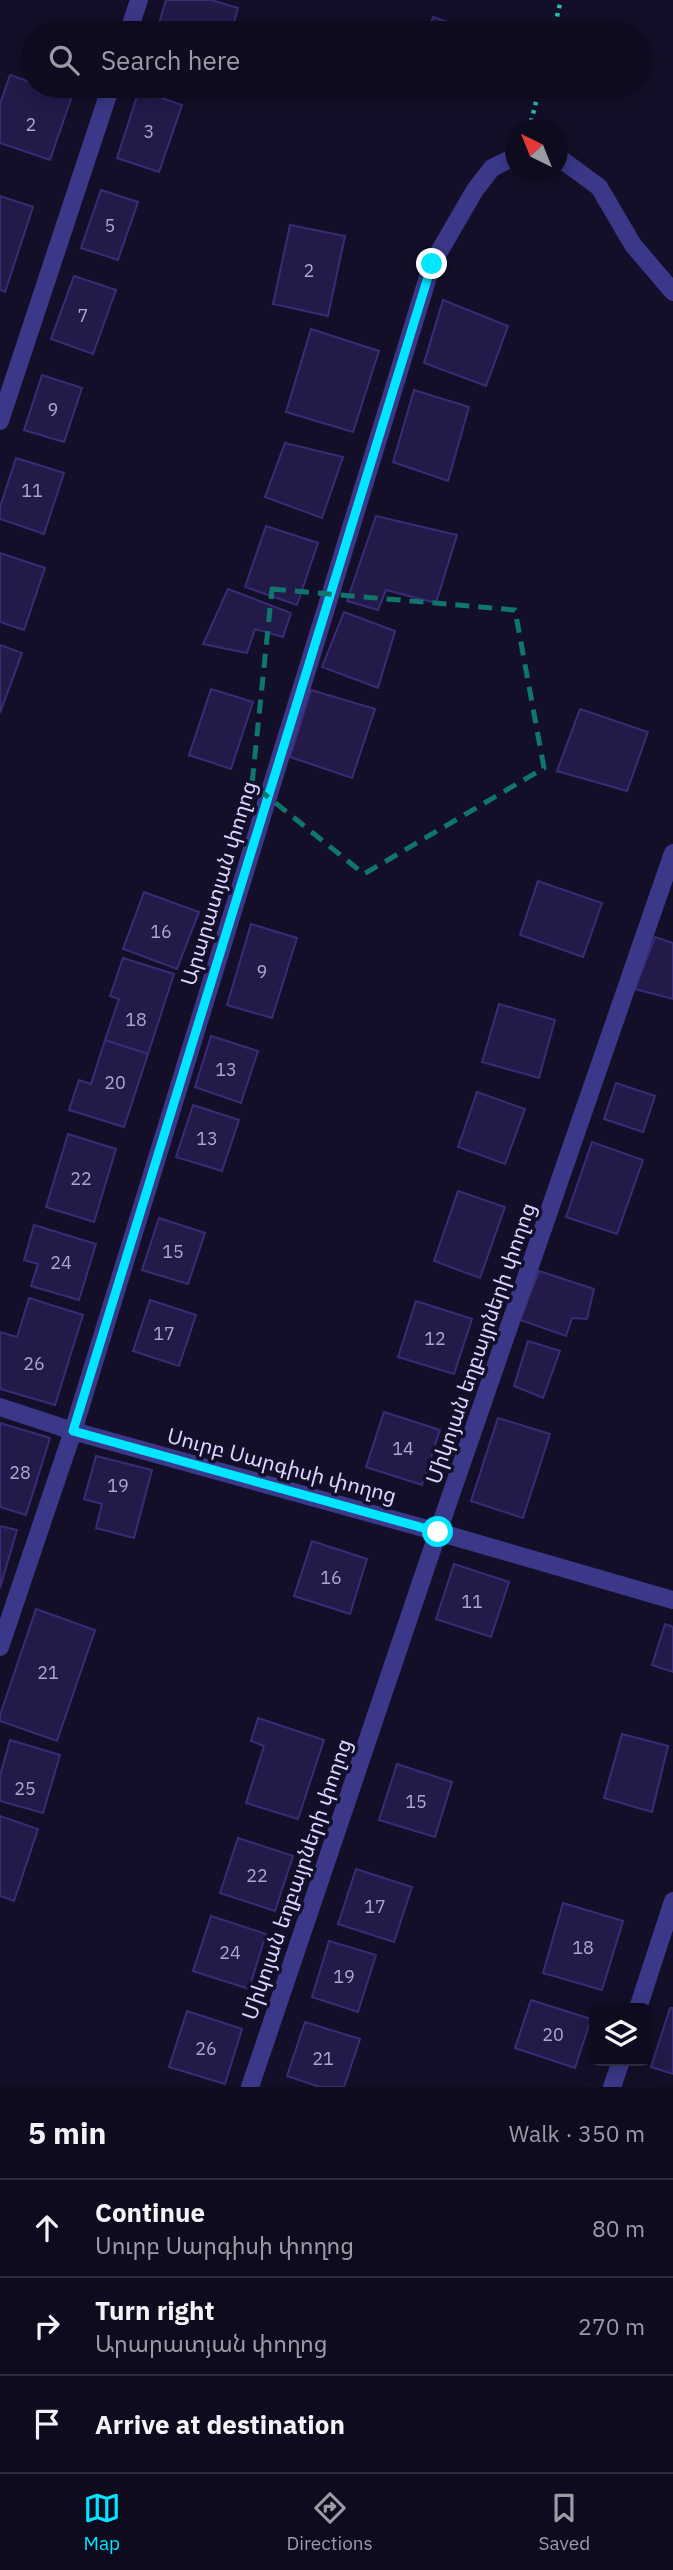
<!DOCTYPE html>
<meta charset="utf-8">
<style>
:root{--surface:#0e0b1e;--page:#171427;--text:#f1f3f6;--muted:#9b9ba4;--line:#2e2b3c;--accent:#01e6ff}
body{margin:0;font-family:"IBM Plex Sans","Noto Sans Armenian",sans-serif;background:var(--page);color:var(--text)}
.controls{position:absolute;right:21px;bottom:21px;display:grid;overflow:hidden;border-radius:10px;box-shadow:0 4px 18px #0003}
.controls button{width:63px;height:63px;display:grid;place-items:center;padding:0;border:0;border-bottom:2px solid var(--line);background:var(--surface);color:var(--text);font:35px sans-serif}
.compass{position:absolute;left:505px;top:119px;width:63px;height:63px;border-radius:50%;background:var(--surface);box-shadow:0 4px 18px #0003;rotate:317deg}
.stop{position:absolute;width:21px;height:21px;margin:-16px;border:5px solid #01e6ff;border-radius:50%;background:#fff}
.stop.end{background:#01e6ff;border-color:#fff;box-shadow:0 2px 7px #0008}
.list{margin:0;padding:0;list-style:none}
h2{display:flex;justify-content:space-between;align-items:center;height:91px;margin:0;padding:0 28px;font-size:30px}
h2 small{font-size:23px;font-weight:400;color:var(--muted)}
.list li{display:grid;grid-template-columns:46px 1fr auto;gap:21px;align-items:center;box-sizing:border-box;height:98px;padding:0 28px;border-top:2px solid var(--line)}
.list b{display:block;font-size:26px;white-space:nowrap}
.list p{margin:0;font-size:23px;white-space:nowrap;color:var(--muted)}
.list em{font-size:23px;font-style:normal;color:var(--muted)}
.icon{flex:none;width:38px;height:38px;fill:none;stroke:currentColor;stroke-width:2;stroke-linecap:round;stroke-linejoin:round}
.map{position:relative;flex:none;width:673px;height:2087px;overflow:hidden}
.search{position:absolute;background:var(--surface);box-shadow:0 4px 18px #0003;left:21px;right:21px;top:21px;height:77px;display:flex;align-items:center;gap:18px;box-sizing:border-box;padding:0 24px;border-radius:38px;color:var(--muted);font-size:26px}
.sheet{height:385px;background:var(--surface)}
nav{display:flex;justify-content:space-around;align-items:center;box-sizing:border-box;height:98px;border-top:2px solid var(--line);background:var(--surface);font-size:19px;color:var(--muted)}
nav a{display:grid;justify-items:center;gap:4px}
nav .on{color:var(--accent)}
.map>svg:first-child{display:block}
.building{fill:#231a4a;stroke:#3a2b76;stroke-width:2}
.lines{fill:none;stroke-linecap:round;stroke-linejoin:round}
.path{stroke:#2abeb5;stroke-width:4.5;stroke-dasharray:3.5 5;stroke-linecap:butt}
.minor{stroke:#3b3889;stroke-width:18}
.route{stroke:#01e6ff;stroke-width:9}
.marked{fill:none;stroke:#0f766e;stroke-width:5;stroke-dasharray:14 9;stroke-linejoin:round}
.labels{text-anchor:middle;dominant-baseline:central;stroke-width:7;stroke-linejoin:round;paint-order:stroke}
.number-label{font-size:18px;fill:#aca6d2}
.street-label{font-size:21px;fill:#dad5ff;stroke:#130f28}
</style>
<div class="map">
<svg width="673" height="2087" viewBox="0 0 673 2087">
<rect width="100%" height="100%" fill="#130f28"/>
<!-- building -->
<path class="building" d="M166,0H211L238,8L231,33H156Z
M433,17L479,33H427Z
M10,75L33,83V86H42L72,96L50,160L0,143V104Z
M440,86H471L467,96Z
M139,90L182,105L159,172L117,158Z
M101,190L138,202L118,260L81,248Z
M0,196L33,207L5,292L0,290Z
M290,225L345,236L328,316L273,304Z
M74,276L116,290L93,354L51,339Z
M443,300L508,326L486,386L424,363Z
M311,329L379,351L353,432L286,412Z
M42,375L82,388L64,442L24,430Z
M414,390L469,407L448,481L393,462Z
M285,443L343,457L322,518L265,497Z
M16,458L64,473L44,534L0,519V507Z
M376,516L457,535L436,603L386,590L378,610L347,601Z
M266,526L318,543L297,605L245,587Z
M0,553L45,568L24,630L0,622Z
M228,589L291,613L283,637L255,629L247,653L203,644Z
M344,612L395,631L378,688L322,667Z
M0,645L22,653L0,713Z
M211,689L253,702L231,769L189,755Z
M311,690L375,709L352,778L290,757Z
M580,709L648,732L627,791L557,771Z
M538,881L602,903L583,957L520,935Z
M144,892L199,912L177,969L123,949Z
M251,924L297,938L272,1018L227,1005Z
M655,937L673,943V999L635,989Z
M123,958L174,974L148,1054L105,1040L119,999L110,996Z
M499,1004L555,1020L539,1078L482,1062Z
M211,1036L258,1051L241,1103L195,1087Z
M105,1040L148,1054L124,1127L69,1110L79,1080L91,1084Z
M616,1083L655,1096L643,1132L604,1119Z
M477,1092L525,1109L505,1164L458,1147Z
M193,1105L239,1120L222,1171L176,1157Z
M68,1134L116,1149L94,1222L46,1207Z
M592,1142L643,1160L617,1234L566,1217Z
M458,1191L505,1207L480,1278L434,1261Z
M159,1218L205,1233L188,1284L142,1270Z
M34,1225L96,1244L79,1300L31,1286L38,1264L24,1260Z
M539,1271L594,1289L587,1319L572,1318L566,1336L520,1320Z
M29,1298L83,1315L55,1405L0,1389V1332L17,1337Z
M150,1300L196,1315L179,1366L133,1351Z
M416,1301L472,1319L454,1374L398,1357Z
M528,1341L560,1351L543,1398L514,1386Z
M384,1412L440,1430L422,1485L366,1467Z
M498,1418L550,1434L523,1518L471,1501Z
M0,1423L50,1438L26,1515L0,1507Z
M96,1456L152,1470L134,1538L96,1528L102,1504L84,1499Z
M0,1526L17,1530L0,1588Z
M312,1541L367,1559L350,1614L294,1596Z
M454,1564L509,1582L491,1637L436,1619Z
M36,1609L95,1630L57,1741L0,1721V1715Z
M665,1624L673,1627V1672L652,1665Z
M258,1718L324,1740L298,1819L246,1803L264,1746L251,1741Z
M622,1734L668,1746L652,1812L604,1798Z
M10,1740L60,1755L43,1813L0,1801V1776Z
M397,1764L452,1782L435,1837L379,1820Z
M0,1816L38,1829L14,1901L0,1896Z
M238,1838L293,1856L275,1911L220,1893Z
M356,1869L412,1887L394,1942L338,1924Z
M563,1903L623,1921L602,1990L543,1973Z
M211,1916L266,1934L249,1989L193,1971Z
M329,1941L376,1955L358,2012L312,1997Z
M531,2000L591,2019L575,2068L515,2048Z
M670,2008H673V2074L651,2067Z
M187,2011L242,2029L225,2084L169,2067Z
M305,2022L360,2039L344,2087H320L287,2076Z"/>
<g class="lines">
<!-- path -->
<path class="path" d="M553,33L561,0
M529,130L540,86"/>
<!-- minor -->
<path class="minor" d="M128,33L139,0
M558,157L599,187L633,245L673,292
M0,421L111,86
M0,1407L73,1431L438,1532L673,1600
M0,1647L73,1431L432,264L475,190L492,168L516,156
M638,2008L673,1901
M250,2087L438,1532L673,853
M612,2087L621,2061"/>
</g>
<g class="lines">
<!-- route -->
<path class="route" d="M432,264L73,1431L438,1532"/>
</g>
<!-- marked area -->
<path class="marked" d="M272,589L515,610L544,768L364,874L252,784Z"/>
<g class="labels">
<!-- number labels -->
<g class="number-label">
<text x="31" y="124">2</text>
<text x="149" y="131">3</text>
<text x="110" y="225">5</text>
<text x="309" y="270">2</text>
<text x="83" y="315">7</text>
<text x="53" y="409">9</text>
<text x="32" y="490">11</text>
<text x="161" y="931">16</text>
<text x="262" y="971">9</text>
<text x="136" y="1019">18</text>
<text x="226" y="1069">13</text>
<text x="115" y="1082">20</text>
<text x="207" y="1138">13</text>
<text x="81" y="1178">22</text>
<text x="173" y="1251">15</text>
<text x="61" y="1262">24</text>
<text x="164" y="1333">17</text>
<text x="435" y="1338">12</text>
<text x="34" y="1363">26</text>
<text x="403" y="1448">14</text>
<text x="20" y="1472">28</text>
<text x="118" y="1485">19</text>
<text x="331" y="1577">16</text>
<text x="472" y="1601">11</text>
<text x="48" y="1672">21</text>
<text x="25" y="1788">25</text>
<text x="416" y="1801">15</text>
<text x="257" y="1875">22</text>
<text x="375" y="1906">17</text>
<text x="583" y="1947">18</text>
<text x="230" y="1952">24</text>
<text x="344" y="1976">19</text>
<text x="553" y="2034">20</text>
<text x="206" y="2048">26</text>
<text x="323" y="2058">21</text>
</g>
<!-- street labels -->
<g class="street-label">
<text transform="translate(218 883) rotate(-73)">Արարատյան փողոց</text>
<text transform="translate(480 1343) rotate(-71)">Միկոյան եղբայրների փողոց</text>
<text transform="translate(282 1465) rotate(15)">Սուրբ Սարգիսի փողոց</text>
<text transform="translate(296 1879) rotate(-71)">Միկոյան եղբայրների փողոց</text>
</g>
</g>
</svg>
<div class="controls">
<button><svg class="icon" aria-label="layers" viewBox="0 0 24 24"><path d="M12 4l9 5-9 5-9-5zM3 14l9 5 9-5"/></svg></button>
</div>
<svg class="compass" viewBox="-18 -18 36 36"><path d="M0-13l5 13h-10z" fill="#e53935"/><path d="M0 13l5-13h-10z" fill="#9b9ba4"/></svg>
<div class="stop" style="left:438px;top:1532px"></div>
<div class="stop end" style="left:432px;top:264px"></div>
<div class="search"><svg class="icon" aria-label="search" viewBox="0 0 24 24"><circle cx="10" cy="10" r="6"/><path d="M15 15l6 6"/></svg>Search here</div>
</div>
<section class="sheet">
<h2>5 min<small>Walk · 350 m</small></h2>
<ul class="list">
<li><svg class="icon" aria-label="ahead" viewBox="0 0 24 24"><path d="M12 20V5M6 11l6-6 6 6"/></svg><div><b>Continue</b><p>Սուրբ Սարգիսի փողոց</p></div><em>80 m</em></li>
<li><svg class="icon" aria-label="right" viewBox="0 0 24 24"><path d="M7 20v-9h11M14 6l5 5-5 5"/></svg><div><b>Turn right</b><p>Արարատյան փողոց</p></div><em>270 m</em></li>
<li><svg class="icon" aria-label="arrive" viewBox="0 0 24 24"><path d="M6 21V4h12l-3 4 3 4H6"/></svg><div><b>Arrive at destination</b></div></li>
</ul>
</section>
<nav>
<a class="on"><svg class="icon" aria-label="map" viewBox="0 0 24 24"><path d="M3 6l6-2 6 2 6-2v14l-6 2-6-2-6 2zM9 4v14M15 6v14"/></svg>Map</a>
<a><svg class="icon" aria-label="directions" viewBox="0 0 24 24"><path d="M12 3l9 9-9 9-9-9zM9 14v-3h6M13 9l2 2-2 2"/></svg>Directions</a>
<a><svg class="icon" aria-label="saved" viewBox="0 0 24 24"><path d="M7 4h10v16l-5-4-5 4z"/></svg>Saved</a>
</nav>
